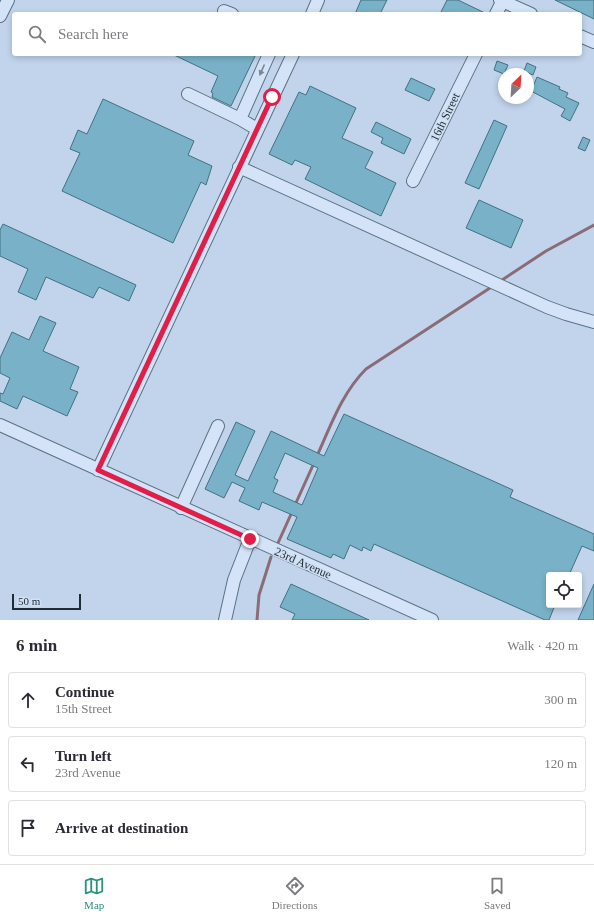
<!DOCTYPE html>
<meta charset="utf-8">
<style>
:root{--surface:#fff;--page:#f7f7f7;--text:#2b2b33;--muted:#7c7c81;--line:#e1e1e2;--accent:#2c9182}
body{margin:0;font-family:"Times New Roman",serif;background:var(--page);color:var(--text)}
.controls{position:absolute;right:12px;bottom:12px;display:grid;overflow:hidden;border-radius:4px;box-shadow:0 2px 6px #0003}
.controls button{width:36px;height:36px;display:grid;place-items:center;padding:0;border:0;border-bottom:1px solid var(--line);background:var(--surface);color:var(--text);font:20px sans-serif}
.compass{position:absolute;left:498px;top:68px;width:36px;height:36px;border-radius:50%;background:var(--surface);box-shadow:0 2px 6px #0003;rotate:25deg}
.scale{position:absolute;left:12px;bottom:10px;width:69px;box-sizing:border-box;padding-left:4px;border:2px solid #1d2d35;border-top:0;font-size:11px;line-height:14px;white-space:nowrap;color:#1d2d35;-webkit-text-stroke:3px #d1dff4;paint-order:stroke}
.stop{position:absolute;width:12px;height:12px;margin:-9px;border:3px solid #e11d48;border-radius:50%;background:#fff}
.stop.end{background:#e11d48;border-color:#fff;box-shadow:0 1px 4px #0008}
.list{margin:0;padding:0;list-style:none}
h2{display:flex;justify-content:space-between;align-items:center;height:52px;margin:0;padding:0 16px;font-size:17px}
h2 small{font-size:13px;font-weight:400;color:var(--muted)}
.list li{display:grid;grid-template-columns:26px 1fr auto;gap:12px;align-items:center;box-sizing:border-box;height:56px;margin:0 8px 8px;padding:0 8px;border:1px solid var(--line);border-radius:4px}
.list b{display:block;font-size:15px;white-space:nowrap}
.list p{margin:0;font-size:13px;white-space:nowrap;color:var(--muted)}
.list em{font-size:13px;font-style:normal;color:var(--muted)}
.icon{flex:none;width:22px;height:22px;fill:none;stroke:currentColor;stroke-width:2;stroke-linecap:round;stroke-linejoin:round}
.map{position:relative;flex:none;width:594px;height:620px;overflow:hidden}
.search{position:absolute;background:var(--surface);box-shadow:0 2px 6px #0003;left:12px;right:12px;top:12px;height:44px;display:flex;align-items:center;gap:10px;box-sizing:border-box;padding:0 14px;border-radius:4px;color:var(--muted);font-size:15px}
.sheet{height:244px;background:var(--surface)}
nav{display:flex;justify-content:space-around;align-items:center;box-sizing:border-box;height:56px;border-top:1px solid var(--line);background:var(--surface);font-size:11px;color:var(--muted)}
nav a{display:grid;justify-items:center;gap:2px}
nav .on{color:var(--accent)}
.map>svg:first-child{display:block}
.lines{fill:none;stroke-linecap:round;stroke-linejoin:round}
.stream{stroke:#8c6b78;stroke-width:3}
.building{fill:#79b2c8;stroke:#417182;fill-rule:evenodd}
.minor-casing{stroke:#5a7384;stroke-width:14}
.minor{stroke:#d4e3f7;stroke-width:12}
.oneway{fill:#788896}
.route{stroke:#e11d48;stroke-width:5}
.labels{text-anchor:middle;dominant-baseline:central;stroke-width:3;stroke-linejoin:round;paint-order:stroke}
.street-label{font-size:12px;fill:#1d2d35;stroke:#d1dff4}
</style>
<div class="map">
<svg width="594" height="620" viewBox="0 0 594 620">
<rect width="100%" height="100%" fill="#c1d4ec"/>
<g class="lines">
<!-- stream -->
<path class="stream" d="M499,282L546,251L594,225
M317,456C331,425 342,393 366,369L493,286
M295,505L314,463
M278,543L292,512
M257,620L259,595L271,557"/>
</g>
<!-- building -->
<path class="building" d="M361,0H387L380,14H355Z
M447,0H458L487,14H440Z
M555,0H594V19Z
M172,54H256L231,106L212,97L213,93L211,92L218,76Z
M497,61L508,65L504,74L494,70Z
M527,63L536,67L533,75L524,71Z
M537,77L560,87L559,89L568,93L566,97L579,103L570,121L561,116L565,109L531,91Z
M411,78L435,89L429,101L405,90Z
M310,86L356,108L342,138L373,152L365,168L396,183L381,216L305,179L311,167L295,160L292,165L269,154L299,92L306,95Z
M103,99L194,141L188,155L212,166L206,185L201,182L173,243L62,191L80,153L70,149L78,130L87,134Z
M494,120L507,126L479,189L465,183Z
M376,122L411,139L404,154L381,143L383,138L371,132Z
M583,137L590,140L585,151L578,148Z
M479,200L523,220L511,248L466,228Z
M3,224L136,285L129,301L99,287L93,298L46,277L36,300L18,292L28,269L0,256V230Z
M40,316L56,323L43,351L79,367L70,389L78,392L67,416L23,396L17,409L0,401V393L3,394L10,378L0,373V358L12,332L29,340Z
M344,414L513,490L510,497L594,534V551L582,546L569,575H549V605H555L549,620H545L374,544L371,551L363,547L362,551L350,545L344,559L333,554L331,558L287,539L297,517L262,502L259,510L239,501L245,488L232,482L224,498L205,489L236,422L255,431L235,475L248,481L271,431L324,456ZM285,453L318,468L302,505L273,492L278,480L274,478Z
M291,584L369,620H292L295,614L280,607Z
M594,584V620H578Z"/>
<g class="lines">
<!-- minor casing -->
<g class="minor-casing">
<path id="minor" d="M500,0L531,14
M224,11L232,14
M312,14L318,0
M496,14L503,0
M0,16L8,0
M580,36L594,42
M188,94L240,119L257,129
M240,119L269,54
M239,167L547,307L566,314L594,322
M413,181L476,54
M0,425L432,620
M98,470L293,54
M181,508L218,426
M225,620L234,580L250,539"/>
</g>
<!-- minor -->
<use href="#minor" class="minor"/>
</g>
<!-- one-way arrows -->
<defs><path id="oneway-solid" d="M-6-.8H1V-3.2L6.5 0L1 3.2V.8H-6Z"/></defs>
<use class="oneway" href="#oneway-solid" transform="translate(262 70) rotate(114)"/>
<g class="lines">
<!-- route -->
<path class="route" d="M250,539L98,470L272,97"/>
</g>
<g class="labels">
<!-- street labels -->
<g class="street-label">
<text transform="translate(445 117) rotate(-64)">16th Street</text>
<text transform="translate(303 563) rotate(24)">23rd Avenue</text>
</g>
</g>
</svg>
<div class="controls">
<button><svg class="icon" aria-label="locate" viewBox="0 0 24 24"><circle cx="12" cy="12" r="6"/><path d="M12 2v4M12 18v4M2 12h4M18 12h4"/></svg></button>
</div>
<svg class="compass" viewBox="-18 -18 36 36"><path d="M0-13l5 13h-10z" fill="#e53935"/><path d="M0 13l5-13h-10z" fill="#7c7c81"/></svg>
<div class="scale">50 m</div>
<div class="stop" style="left:272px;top:97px"></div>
<div class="stop end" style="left:250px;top:539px"></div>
<div class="search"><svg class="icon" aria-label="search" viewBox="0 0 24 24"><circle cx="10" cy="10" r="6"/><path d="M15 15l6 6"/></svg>Search here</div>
</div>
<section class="sheet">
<h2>6 min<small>Walk · 420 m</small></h2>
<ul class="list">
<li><svg class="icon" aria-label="ahead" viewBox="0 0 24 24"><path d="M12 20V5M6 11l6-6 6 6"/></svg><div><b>Continue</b><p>15th Street</p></div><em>300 m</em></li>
<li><svg class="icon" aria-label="left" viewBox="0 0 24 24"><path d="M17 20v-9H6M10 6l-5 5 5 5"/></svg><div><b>Turn left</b><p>23rd Avenue</p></div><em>120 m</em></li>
<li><svg class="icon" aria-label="arrive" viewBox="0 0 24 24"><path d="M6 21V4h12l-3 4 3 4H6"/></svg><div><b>Arrive at destination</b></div></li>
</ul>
</section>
<nav>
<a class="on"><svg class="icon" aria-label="map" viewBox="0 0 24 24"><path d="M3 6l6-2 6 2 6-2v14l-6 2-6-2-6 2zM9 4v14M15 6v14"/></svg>Map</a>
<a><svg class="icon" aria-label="directions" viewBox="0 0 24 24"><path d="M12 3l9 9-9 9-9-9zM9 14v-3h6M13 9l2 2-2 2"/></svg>Directions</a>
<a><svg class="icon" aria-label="saved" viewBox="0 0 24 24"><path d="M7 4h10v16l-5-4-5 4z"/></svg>Saved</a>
</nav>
